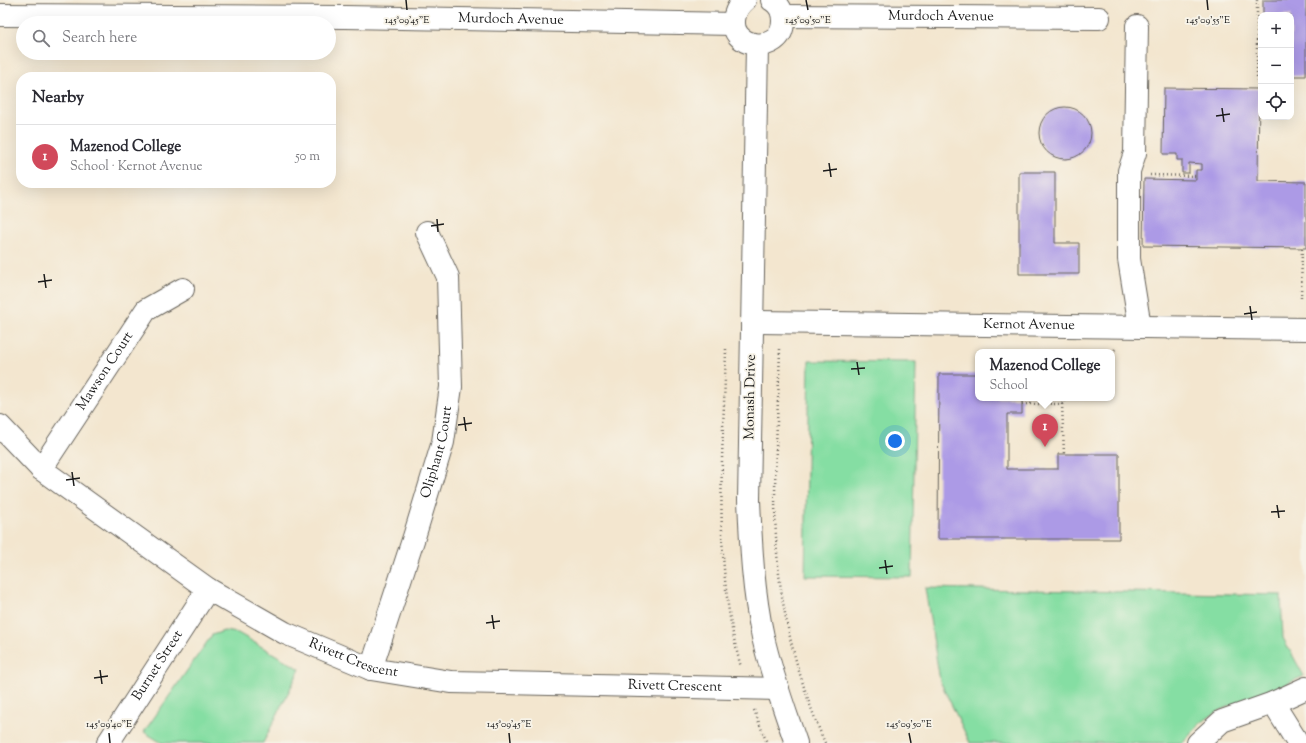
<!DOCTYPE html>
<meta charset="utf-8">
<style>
:root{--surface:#fff;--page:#f2f2f3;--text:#2b2b33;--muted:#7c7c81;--line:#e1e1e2;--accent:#d1495b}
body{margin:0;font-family:"Sorts Mill Goudy",serif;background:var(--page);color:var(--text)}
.controls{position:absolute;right:12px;top:12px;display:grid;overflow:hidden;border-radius:8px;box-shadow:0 4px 16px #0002}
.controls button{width:36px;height:36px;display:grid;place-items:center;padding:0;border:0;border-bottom:1px solid var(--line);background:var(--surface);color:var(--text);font:20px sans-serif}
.you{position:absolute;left:895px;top:441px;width:14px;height:14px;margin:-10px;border:3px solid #fff;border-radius:50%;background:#1a73e8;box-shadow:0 0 0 6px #1a73e833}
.badge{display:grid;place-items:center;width:26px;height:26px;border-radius:50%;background:var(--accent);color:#fff;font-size:13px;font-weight:700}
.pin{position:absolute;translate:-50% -33px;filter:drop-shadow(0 1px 2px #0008)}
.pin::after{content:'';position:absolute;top:21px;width:14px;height:12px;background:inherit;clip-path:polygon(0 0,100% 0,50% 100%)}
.popup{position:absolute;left:975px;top:349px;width:140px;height:52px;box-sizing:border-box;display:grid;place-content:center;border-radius:8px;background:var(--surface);filter:drop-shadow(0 1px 3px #0005);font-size:13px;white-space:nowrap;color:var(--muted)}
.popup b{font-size:15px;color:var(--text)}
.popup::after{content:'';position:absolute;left:50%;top:100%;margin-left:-8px;border:8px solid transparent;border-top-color:var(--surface)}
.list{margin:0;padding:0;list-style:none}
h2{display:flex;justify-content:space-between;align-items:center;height:52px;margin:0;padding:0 16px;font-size:17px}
h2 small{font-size:13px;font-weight:400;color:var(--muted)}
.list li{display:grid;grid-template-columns:26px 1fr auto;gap:12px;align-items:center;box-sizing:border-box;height:64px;padding:0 16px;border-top:1px solid var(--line)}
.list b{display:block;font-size:15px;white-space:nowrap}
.list p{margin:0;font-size:13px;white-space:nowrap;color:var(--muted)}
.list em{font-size:13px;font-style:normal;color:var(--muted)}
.icon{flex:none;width:22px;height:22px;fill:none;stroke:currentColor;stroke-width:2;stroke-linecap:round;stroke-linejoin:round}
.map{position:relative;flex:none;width:1306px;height:743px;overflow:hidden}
.search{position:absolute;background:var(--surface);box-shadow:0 4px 16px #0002;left:16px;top:16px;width:320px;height:44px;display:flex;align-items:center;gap:10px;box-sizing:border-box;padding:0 14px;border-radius:22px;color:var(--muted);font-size:15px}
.panel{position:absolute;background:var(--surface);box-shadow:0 4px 16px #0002;left:16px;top:72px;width:320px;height:116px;border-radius:16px}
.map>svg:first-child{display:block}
.green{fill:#85dea3;stroke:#507d60}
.building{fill:#ac9ae6}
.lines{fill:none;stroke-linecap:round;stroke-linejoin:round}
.minor-casing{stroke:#67635b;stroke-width:24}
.path{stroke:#67635b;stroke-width:2.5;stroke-dasharray:1 3;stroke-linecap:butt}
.minor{stroke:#fff;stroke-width:22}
.ticks{fill:none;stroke:#1c1c1c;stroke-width:1.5}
.labels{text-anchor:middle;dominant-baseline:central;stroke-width:3.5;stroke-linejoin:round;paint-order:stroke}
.street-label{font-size:14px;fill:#1c1c1c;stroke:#f7f3e8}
.ticks-label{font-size:10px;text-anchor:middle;fill:#1c1c1c;stroke:#f7f3e8;stroke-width:3.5;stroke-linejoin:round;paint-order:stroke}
</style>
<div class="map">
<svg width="1306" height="743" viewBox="0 0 1306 743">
<rect width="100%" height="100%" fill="#f7f3e8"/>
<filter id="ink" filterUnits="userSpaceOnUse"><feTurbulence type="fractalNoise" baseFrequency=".025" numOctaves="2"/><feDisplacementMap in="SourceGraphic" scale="8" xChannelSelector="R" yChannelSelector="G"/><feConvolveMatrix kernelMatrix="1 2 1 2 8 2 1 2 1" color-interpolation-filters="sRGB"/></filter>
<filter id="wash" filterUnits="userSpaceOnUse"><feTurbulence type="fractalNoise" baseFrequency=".012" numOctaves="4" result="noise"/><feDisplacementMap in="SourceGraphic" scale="16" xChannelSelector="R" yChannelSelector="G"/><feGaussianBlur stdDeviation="0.9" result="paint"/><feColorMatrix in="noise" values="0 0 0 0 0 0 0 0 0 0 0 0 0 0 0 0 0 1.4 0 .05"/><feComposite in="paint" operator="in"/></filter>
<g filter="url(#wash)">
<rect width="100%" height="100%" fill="#f3e6cf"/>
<!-- green -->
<path class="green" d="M809,361L916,362L912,577L805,576Z
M925,588L1281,595L1283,638L1304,676C1294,680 1284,686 1274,690C1238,704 1206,709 1183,743H970L940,681Z
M224,631L238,633L300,669L263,743H162L144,732L212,635Z"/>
<g id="blocks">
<!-- building -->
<path class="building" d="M1263,0H1306V76H1291V15H1263Z
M1164,88L1259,89L1258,181L1306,182V248L1143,246L1144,179L1196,180V170H1202V164L1189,163V173H1182V160H1177V154H1163Z
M1039 133a26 26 0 1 1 52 0a26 26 0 1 1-52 0Z
M1019,172H1055V243H1079V274H1019Z
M939,374H978V398H1022V414H1007V469H1058V454H1119V539H938Z"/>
</g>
</g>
<g filter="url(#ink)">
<use href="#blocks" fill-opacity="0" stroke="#67635b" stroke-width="1"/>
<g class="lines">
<!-- minor casing -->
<g class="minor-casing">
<g id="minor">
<path d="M745,0C740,4 737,8 735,15C725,49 783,57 783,21C783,12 779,4 772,0"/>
<path id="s1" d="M0,15L345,17L734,24"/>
<path id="s2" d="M783,16L1099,18"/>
<path d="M1137,26L1135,153L1129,171V259L1140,327"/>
<path d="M757,46L749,500C751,546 753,592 763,637C771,673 784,708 796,743"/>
<path id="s3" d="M752,322L1306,329"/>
<path id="s4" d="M0,426L41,469L208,589L285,633L371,669L451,682L778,689"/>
<path id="s5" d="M41,469L146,310L183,289"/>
<path id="s6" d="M371,669L415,534L443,442L451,387L448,277L427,232"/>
<path d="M1273,703L1298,743"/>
<path id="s7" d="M108,743L208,589"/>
<path d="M1198,743L1222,721L1273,703L1306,688"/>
</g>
</g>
<!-- path -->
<path class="path" d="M1257,0V82
M1150,175L1196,176
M1301,298L1302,248
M726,349C723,454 712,565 741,667
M780,349C778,417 772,485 777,553C782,619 799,682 825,743
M1112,353L1116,348
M1022,404H1062L1068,398
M1062,404L1064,454
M754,710L767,743"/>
<!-- minor -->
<use href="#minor" class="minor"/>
</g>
</g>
<!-- ticks -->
<path class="ticks" d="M406,0L407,10M806,0L808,10M1207,0L1208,10M1222,108L1224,122M1216,116L1230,114M829,163L831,177M823,171L837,169M437,219L438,232M431,226L444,224M44,274L46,288M38,282L52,280M1250,306L1252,320M1244,314L1257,312M857,362L859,375M851,369L865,368M464,417L466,431M458,425L472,423M72,472L74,486M66,480L80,478M1277,505L1279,518M1271,512L1285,511M885,560L887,574M879,568L893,566M492,615L494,629M486,623L500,621M100,670L102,684M94,678L108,676M109,733L110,743M509,733L510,743M909,733L911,743"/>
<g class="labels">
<!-- street labels -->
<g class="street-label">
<text stroke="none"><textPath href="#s2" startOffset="158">Murdoch Avenue</textPath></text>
<text stroke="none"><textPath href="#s1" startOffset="511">Murdoch Avenue</textPath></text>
<text stroke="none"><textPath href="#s3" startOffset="277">Kernot Avenue</textPath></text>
<text stroke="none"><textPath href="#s5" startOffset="117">Mawson Court</textPath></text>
<text transform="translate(751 397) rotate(-89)">Monash Drive</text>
<text stroke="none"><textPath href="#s6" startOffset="227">Oliphant Court</textPath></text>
<text stroke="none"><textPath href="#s4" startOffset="427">Rivett Crescent</textPath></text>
<text stroke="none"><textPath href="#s7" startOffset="92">Burnet Street</textPath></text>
<text stroke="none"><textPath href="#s4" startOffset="752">Rivett Crescent</textPath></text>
</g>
</g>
<g class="ticks-label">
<text x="407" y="23">145°09'45"E</text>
<text x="808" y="23">145°09'50"E</text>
<text x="1208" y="23">145°09'55"E</text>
<text x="109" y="727">145°09'40"E</text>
<text x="509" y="727">145°09'45"E</text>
<text x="909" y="727">145°09'50"E</text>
</g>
</svg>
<div class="controls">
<button>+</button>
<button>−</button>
<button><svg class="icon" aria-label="locate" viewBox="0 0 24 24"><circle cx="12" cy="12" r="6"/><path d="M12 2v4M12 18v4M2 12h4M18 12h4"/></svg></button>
</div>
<div class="you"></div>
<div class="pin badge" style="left:1045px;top:447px">1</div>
<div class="popup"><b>Mazenod College</b>School</div>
<div class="search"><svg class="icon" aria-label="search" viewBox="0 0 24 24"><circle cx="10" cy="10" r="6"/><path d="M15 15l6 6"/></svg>Search here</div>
<section class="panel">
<h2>Nearby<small></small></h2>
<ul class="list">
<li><span class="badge">1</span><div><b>Mazenod College</b><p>School · Kernot Avenue</p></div><em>50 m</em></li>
</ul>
</section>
</div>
